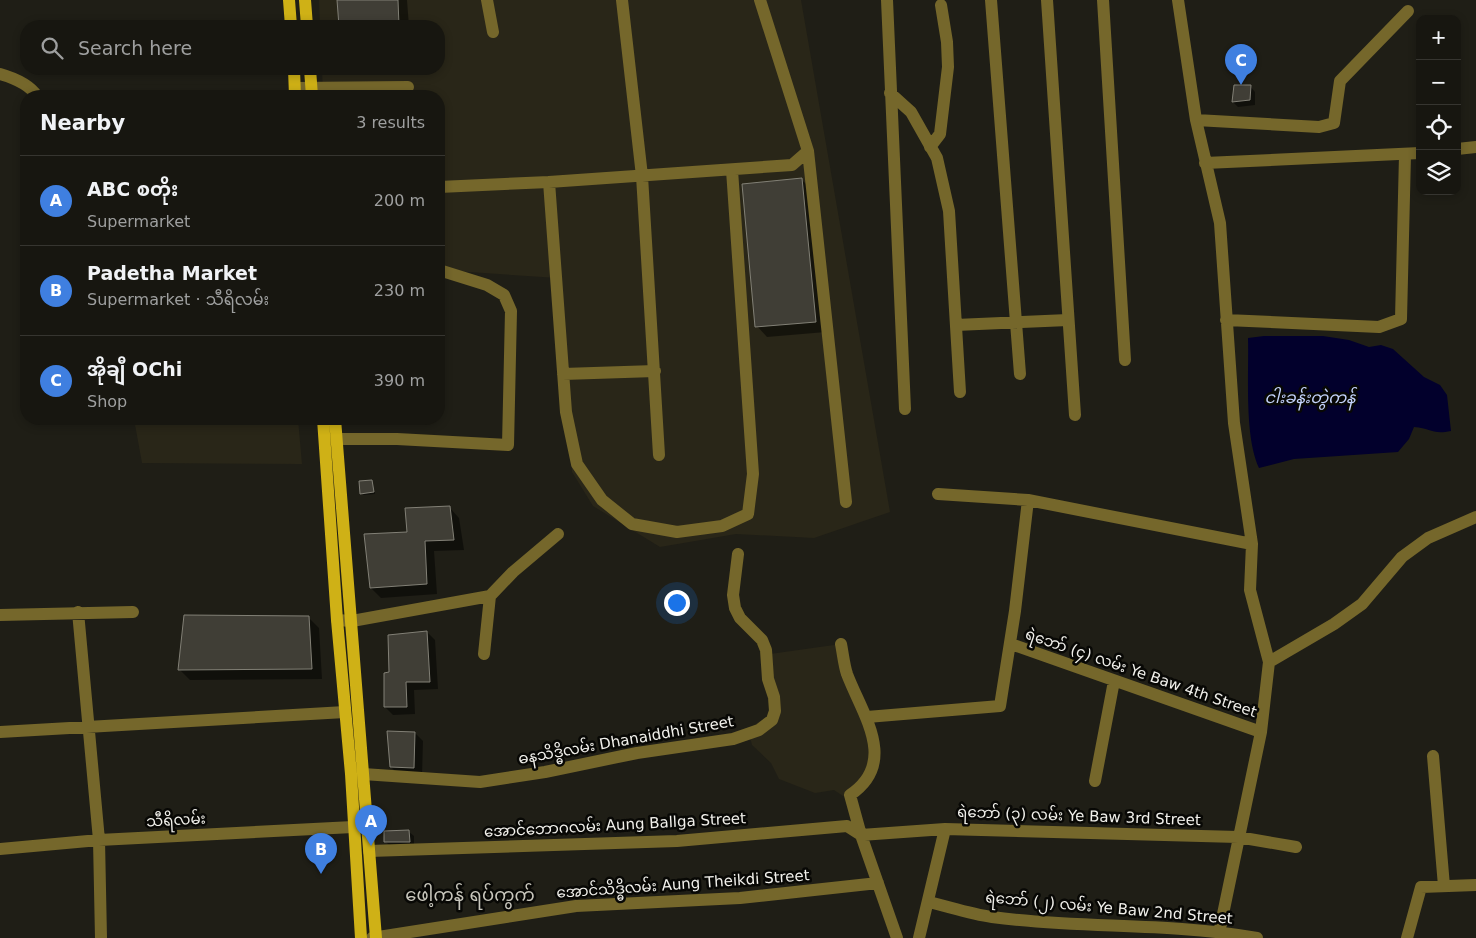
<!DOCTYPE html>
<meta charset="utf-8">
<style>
:root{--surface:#171610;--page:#24231e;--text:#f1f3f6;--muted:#9e9f9f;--line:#363530;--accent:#0b8043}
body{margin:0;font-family:"DejaVu Sans","Noto Sans Myanmar",sans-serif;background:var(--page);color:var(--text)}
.controls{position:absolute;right:15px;top:15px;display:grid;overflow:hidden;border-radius:10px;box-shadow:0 2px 8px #0003}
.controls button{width:45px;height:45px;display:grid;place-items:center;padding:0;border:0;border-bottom:1px solid var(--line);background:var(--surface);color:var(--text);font:25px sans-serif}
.you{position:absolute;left:676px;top:602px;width:18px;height:18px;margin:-12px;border:4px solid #fff;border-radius:50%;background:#1a73e8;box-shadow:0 0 0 8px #1a73e833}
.badge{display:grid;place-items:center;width:32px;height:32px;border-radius:50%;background:var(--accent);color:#fff;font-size:16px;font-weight:700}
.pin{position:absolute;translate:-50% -41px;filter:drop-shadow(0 1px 2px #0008)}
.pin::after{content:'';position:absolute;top:26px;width:18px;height:15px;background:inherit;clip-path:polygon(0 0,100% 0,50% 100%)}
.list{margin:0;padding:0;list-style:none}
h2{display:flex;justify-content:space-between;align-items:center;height:65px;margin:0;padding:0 20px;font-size:21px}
h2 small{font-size:16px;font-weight:400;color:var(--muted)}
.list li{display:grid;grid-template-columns:32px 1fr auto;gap:15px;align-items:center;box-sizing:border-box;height:90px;padding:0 20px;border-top:1px solid var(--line)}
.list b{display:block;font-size:19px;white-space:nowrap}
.list p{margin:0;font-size:16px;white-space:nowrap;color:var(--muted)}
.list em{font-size:16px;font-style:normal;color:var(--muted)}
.icon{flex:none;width:28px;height:28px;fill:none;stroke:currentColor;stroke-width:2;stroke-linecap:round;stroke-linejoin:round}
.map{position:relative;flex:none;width:1476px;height:938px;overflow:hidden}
.search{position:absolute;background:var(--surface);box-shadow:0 2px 8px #0003;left:20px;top:20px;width:425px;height:55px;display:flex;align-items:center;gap:12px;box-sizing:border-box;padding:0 18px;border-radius:20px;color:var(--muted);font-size:19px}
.panel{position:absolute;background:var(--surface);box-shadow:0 2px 8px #0003;left:20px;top:90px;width:425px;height:335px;border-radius:20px}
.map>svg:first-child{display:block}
.built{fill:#292618}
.water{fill:#02002c}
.shadow{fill:#0007}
.building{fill:#403e36;stroke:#828076}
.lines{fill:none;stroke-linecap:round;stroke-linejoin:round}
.minor{stroke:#75672b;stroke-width:12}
.major{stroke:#cfb116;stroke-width:12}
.labels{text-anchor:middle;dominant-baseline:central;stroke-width:5;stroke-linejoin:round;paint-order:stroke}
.street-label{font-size:15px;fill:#f1f0eb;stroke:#080805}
.water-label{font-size:16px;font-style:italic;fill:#c4d3fc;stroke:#080805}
.quarter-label{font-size:18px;fill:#c8c6bc;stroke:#080805}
</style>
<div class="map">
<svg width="1476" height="938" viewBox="0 0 1476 938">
<rect width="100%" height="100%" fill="#1f1e16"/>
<!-- built -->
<path class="built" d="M319,0H801L890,512L814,538L736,534L660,547L593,506L572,472L557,278L439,270V96H323L322,69H439V26H320Z
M134,419H298L302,464L142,463Z
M841,644L874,761L850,795L843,796L834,790L815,793L779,779L771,763L752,745L748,729L760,721L776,715L770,654Z"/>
<!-- water -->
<path class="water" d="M1264,336H1323L1349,340L1369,347L1381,345L1393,349L1424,377L1440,385L1447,395L1451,431C1432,435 1431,428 1414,427L1409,439L1398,452L1294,459L1259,468C1244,436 1249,374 1248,338Z"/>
<!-- shadow -->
<path class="shadow" d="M339,0H407L409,26H340Z
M1250,86L1255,92V105L1238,107L1233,102Z
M802,180L813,191L826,332L767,337L757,326Z
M372,482L375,494L364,495L362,493Z
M449,507L459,518L464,550L434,551L437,594L381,598L371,588L408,533Z
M308,617L319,628L322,679L190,680L179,669Z
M427,632L435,640L438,689L414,690L415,714L393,715L385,707L391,674Z
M415,733L423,741L422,776L399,775L391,767Z
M408,831L414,836V846L391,847L386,842Z"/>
<!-- building -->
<path class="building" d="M337,0H398L399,26H339Z
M1234,85H1251L1250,100L1232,102Z
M802,178L816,322L755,327L742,184Z
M372,480L374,492L360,494L359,481Z
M450,506L454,540L425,541L427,584L370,588L364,534L407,532L405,508Z
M184,615L309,616L312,669L178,670Z
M427,631L430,682H406L407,707H384V673L389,672L388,635Z
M387,731L415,732L414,768L390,767Z
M409,830L410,842H384V831Z"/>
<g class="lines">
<!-- minor -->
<path class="minor" d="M487,0L493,32
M622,0L642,176L659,455
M760,0L808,151L846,502
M887,0L905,409
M991,0L1020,374
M1047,0L1075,415
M1103,0L1125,360
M1178,0L1196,120L1220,223L1234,423L1252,544L1250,590L1269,662L1261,732L1218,938
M0,74C14,78 29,84 37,96
M295,88L408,87
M890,93L911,112L937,158L949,211L960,392
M1196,120L1319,127L1334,123L1340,81L1408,11
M930,147L940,134L948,67L947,42L941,5
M1457,149L1476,147
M1205,163L1420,153
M549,182L566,412L577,464L602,500L632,524L677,532L722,526L748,514L753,474L732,170
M439,187L549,182L792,165L808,151
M1226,320L1379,327L1401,319L1405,155
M956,325L1068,320
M563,374L655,371
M337,439H397L508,445L511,311L504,295L487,285L439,270
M938,494L1028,500L1252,544
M78,612L99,840L101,938
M0,615L133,612
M337,620L352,621L490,596
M841,644C843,654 844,665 847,674C862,714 899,762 850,795L861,835L897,938
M1011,644L1261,732
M484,654L490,596L513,572L558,534
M1269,662L1334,624L1362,604L1402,557L1428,538L1476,517
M867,717L1000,706L1015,611L1028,500
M0,732L345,712
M1433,756L1444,886
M363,774L480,782L545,772L637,753L733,739L759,730L772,720L775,711L774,697L768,679L766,650L762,640L740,618L735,608L733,595L738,554
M1095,781L1114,681
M0,849L99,840L353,827
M369,851L677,841L847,826L861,835L945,829L1238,837L1296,847
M929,902C950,907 971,914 992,917C1080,929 1170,922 1257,938
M372,938L576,906L740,898L878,883
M919,938L945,829
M1407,938L1421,887L1476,885"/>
<!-- major -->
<path class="major" d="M289,0L291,26
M305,0L307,26
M294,69L295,96
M310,69L312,96
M323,419L337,620L351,774L361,938
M335,419L376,938"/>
</g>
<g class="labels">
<!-- street labels -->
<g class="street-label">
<text transform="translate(1141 673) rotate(19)">ရဲဘော် (၄) လမ်း Ye Baw 4th Street</text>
<text transform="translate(626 740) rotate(-10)">ဓနသိဒ္ဓိလမ်း Dhanaiddhi Street</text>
<text transform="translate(1079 816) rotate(2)">ရဲဘော် (၃) လမ်း Ye Baw 3rd Street</text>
<text transform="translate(176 820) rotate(-3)">သီရိလမ်း</text>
<text transform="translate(615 825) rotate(-3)">အောင်ဘောဂလမ်း Aung Ballga Street</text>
<text transform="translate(683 884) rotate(-4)">အောင်သိဒ္ဓိလမ်း Aung Theikdi Street</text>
<text transform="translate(1109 908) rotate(5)">ရဲဘော် (၂) လမ်း Ye Baw 2nd Street</text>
</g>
<!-- water labels -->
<g class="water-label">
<text x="1310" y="397">ငါးခန်းတွဲကန်</text>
</g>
<!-- quarter labels -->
<g class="quarter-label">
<text x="470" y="894">ဖေါ့ကန် ရပ်ကွက်</text>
</g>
</g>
</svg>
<div class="controls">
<button>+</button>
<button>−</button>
<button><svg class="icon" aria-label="locate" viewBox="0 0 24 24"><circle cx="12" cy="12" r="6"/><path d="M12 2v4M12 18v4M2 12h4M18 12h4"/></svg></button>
<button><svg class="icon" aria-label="layers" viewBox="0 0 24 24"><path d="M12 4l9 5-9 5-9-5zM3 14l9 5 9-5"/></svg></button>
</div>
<div class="you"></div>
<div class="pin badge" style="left:371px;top:846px;background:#3f7fe0">A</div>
<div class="pin badge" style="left:321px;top:874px;background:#3f7fe0">B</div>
<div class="pin badge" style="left:1241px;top:85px;background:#3f7fe0">C</div>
<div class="search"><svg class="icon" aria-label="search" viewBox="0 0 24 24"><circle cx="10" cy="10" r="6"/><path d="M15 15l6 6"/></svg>Search here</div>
<section class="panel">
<h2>Nearby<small>3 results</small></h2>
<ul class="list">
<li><span class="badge" style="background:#3f7fe0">A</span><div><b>ABC စတိုး</b><p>Supermarket</p></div><em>200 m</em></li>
<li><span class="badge" style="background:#3f7fe0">B</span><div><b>Padetha Market</b><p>Supermarket · သီရိလမ်း</p></div><em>230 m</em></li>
<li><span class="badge" style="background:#3f7fe0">C</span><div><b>အိုချီ OChi</b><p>Shop</p></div><em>390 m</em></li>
</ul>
</section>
</div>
